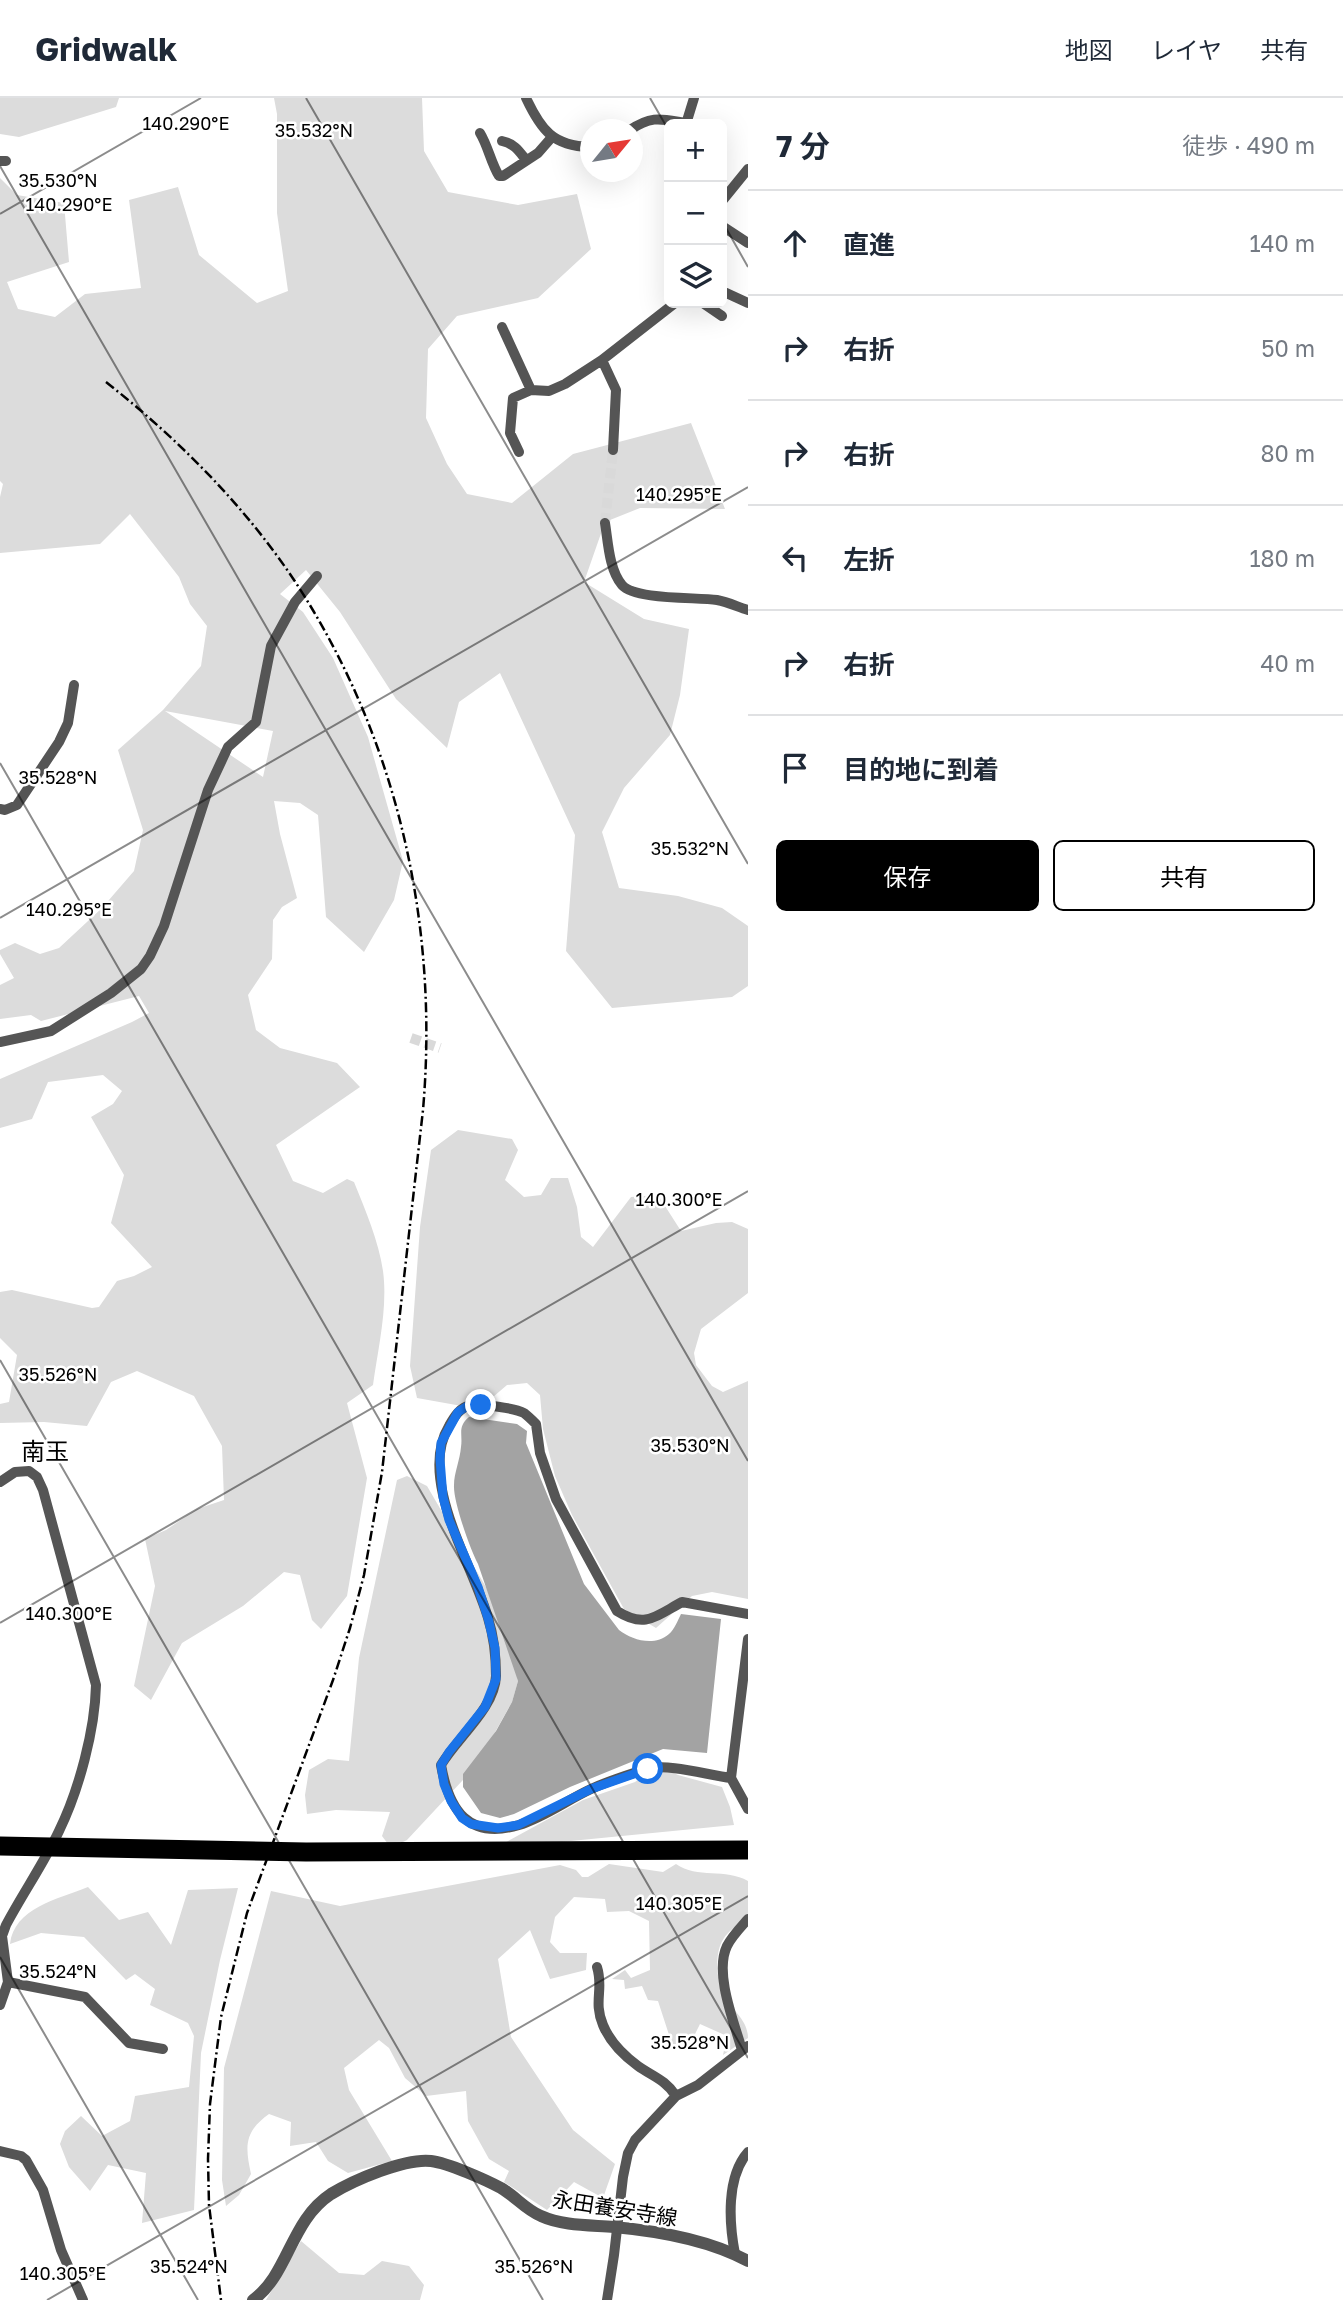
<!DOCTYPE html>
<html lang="ja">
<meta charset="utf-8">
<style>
:root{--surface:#fff;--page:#f6f6f7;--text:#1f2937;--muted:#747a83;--line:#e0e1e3;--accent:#000}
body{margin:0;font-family:"Golos Text","Noto Sans JP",sans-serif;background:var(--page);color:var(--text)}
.controls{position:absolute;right:21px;top:21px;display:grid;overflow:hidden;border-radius:10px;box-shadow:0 7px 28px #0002}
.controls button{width:63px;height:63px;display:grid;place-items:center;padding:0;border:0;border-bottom:2px solid var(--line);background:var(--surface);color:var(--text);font:35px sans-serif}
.compass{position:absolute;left:580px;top:21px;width:63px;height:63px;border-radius:50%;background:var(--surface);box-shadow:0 7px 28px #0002;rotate:60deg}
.stop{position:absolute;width:21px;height:21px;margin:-16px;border:5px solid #1a73e8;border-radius:50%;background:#fff}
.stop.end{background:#1a73e8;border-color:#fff;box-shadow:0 2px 7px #0008}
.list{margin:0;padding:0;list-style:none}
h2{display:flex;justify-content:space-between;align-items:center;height:91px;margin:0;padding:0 28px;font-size:30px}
h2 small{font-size:23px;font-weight:400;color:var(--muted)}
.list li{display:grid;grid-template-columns:46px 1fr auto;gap:21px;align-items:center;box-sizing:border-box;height:105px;padding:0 28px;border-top:2px solid var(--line)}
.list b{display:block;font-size:26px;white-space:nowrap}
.list em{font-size:23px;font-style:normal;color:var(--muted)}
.actions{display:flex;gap:14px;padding:21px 28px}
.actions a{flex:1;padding:16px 0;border:2px solid var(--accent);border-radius:10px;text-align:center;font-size:24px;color:var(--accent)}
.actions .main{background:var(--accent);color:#fff}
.icon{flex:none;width:38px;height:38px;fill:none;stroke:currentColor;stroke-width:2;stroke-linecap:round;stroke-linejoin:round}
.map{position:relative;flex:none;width:748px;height:2202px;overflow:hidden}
header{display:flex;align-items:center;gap:42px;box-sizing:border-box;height:98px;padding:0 35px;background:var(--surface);border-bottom:2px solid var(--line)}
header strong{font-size:33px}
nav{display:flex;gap:38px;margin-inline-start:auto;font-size:24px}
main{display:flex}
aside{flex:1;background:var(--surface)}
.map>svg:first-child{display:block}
.green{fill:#dcdcdc;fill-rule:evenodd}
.water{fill:#a3a3a3}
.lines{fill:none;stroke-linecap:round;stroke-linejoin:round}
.minor-tunnel{stroke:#d9d9d9;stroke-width:10;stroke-dasharray:10 5;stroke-linecap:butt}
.minor{stroke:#555;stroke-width:10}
.tertiary{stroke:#555;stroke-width:12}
.motorway{stroke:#000;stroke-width:19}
.rail{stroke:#000;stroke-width:2.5;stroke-dasharray:10 3.5 2 3.5;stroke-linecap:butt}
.route{stroke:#1a73e8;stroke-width:9}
.ticks{fill:none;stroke:#000;stroke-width:2;stroke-opacity:0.45}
.labels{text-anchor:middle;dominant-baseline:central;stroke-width:5;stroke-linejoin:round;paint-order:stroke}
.street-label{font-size:21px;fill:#000;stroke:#fff}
.quarter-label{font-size:24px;fill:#000;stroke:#fff}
.ticks-label{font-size:18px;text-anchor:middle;fill:#000;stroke:#fff;stroke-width:5;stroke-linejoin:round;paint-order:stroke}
</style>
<header>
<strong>Gridwalk</strong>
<nav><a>地図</a><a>レイヤ</a><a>共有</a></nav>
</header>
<main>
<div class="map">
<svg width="748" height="2202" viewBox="0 0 748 2202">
<rect width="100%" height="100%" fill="#fff"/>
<!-- green -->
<path class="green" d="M0,0H119L116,9L19,39L0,36Z
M274,0H422L424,53L448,94L518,107L577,96L591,151L538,200L457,218L428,251L426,320L447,366L467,396L512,405L573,356L691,325L725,411L640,410L605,424L584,484L644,521L689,531L680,597L670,637L624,690L602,734L619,790L678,798L722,810L748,828V888L732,899L612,910L566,853L575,737L500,575L459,604L447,650L396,601L340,514L306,472L280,496L303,514L333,560L368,639L403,763L394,802L364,854L326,819L318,717L300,705L274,703L280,736L297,800L282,809L273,822L272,861L248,897L256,932L280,950L337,965L360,989L276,1047L293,1083L323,1095L347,1081L354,1084C365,1111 379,1144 383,1173C388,1210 378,1250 373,1287L347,1305L367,1380L347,1498L321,1531L312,1522L300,1477L284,1474L243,1508L182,1545L151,1602L134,1588L155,1488L145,1441L166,1432L197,1411L224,1402L222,1348L194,1298L137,1273L111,1284L87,1328L44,1324L0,1325V1306L9,1304L17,1257L0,1240V1194L12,1192L92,1210L99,1209L117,1183L134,1178L152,1169L111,1125L124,1077L91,1019L113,1006L122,993L103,977L48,984L32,1021L0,1030V981L132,924L149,915L139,898L41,923L31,917L0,921V887L14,880L0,856V852L15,845L40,856L59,850L102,810L134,773L143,732L118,652L163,612L201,568L207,528L190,506L179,479L130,416L100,446L0,455V399L3,386L0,383V80L17,97L64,105L69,164L7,184L18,211L55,219L85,196L141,190L129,102L178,89L199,157L257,205L288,193L277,115V16ZM165,613L273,633L263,679Z
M458,1032L512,1041L518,1052L505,1082L524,1099L541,1097L551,1080H568L577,1109L581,1139L593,1149L631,1099L658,1097L681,1133L716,1125L732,1124L748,1131V1195L701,1231L694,1255L696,1267L712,1288L723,1294L748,1283V1501L712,1494L692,1498L656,1530L624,1511L572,1417L555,1378L543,1331L540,1297L527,1285L507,1287L493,1299L473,1310L417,1300L410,1268L420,1129L431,1052Z
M407,1378L427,1388L504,1520L518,1583L512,1604L476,1668L407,1742L391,1750L382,1738L390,1714L336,1712L307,1716L305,1697L309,1672L328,1661L349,1663L359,1560L397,1382Z
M658,1667L678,1677L722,1689L730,1709L734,1727L530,1747L499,1748L583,1702L635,1684Z
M609,1766L663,1774L676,1766C697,1781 726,1770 748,1783V1826L740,1824C735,1829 728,1834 724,1840C714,1854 716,1883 724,1898C732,1912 748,1922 748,1940L723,1957L727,1938L700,1926L690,1946H672L658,1903L648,1902L642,1888L625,1891L624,1882L612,1881L625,1872L631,1880L650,1872L649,1823L629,1813L607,1814L605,1801L574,1799L555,1819L550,1844L560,1855H587L586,1872L550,1881L530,1832L498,1861L511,1939L573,2032L615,2066L603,2100L574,2084L547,2112L504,2084L509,2073L489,2061L468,2023L466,1993L426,1998L405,1980L389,1950L379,1942L344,1970L349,1992L392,2063L348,2075L328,2063L316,2044L290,2048L291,2024L269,2016C244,2034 245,2048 251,2076L239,2097L226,2108L222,2082L224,1970L271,1793L340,1808L560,1767L576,1772L582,1779H588Z
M88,1789L119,1822L148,1814L171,1847L188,1792L238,1790L220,1862L201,1955L194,2112L142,2125L146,2075L108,2067L90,2093L69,2069L60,2046L65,2033L81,2018L102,2038L130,2023L135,1998L189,1989L194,1938L188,1925L150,1907L155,1891L135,1876L126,1882L84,1839L41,1835L10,1846C14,1810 58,1801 88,1789Z
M301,2143L339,2175L364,2177L382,2163L409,2168L424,2187L420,2202H266Z"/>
<!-- water -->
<path class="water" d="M469,1319L517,1326L527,1333L526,1345L584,1486L619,1532C632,1542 654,1549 669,1536C674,1532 678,1522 681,1516L721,1521L707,1655L663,1651L570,1689L514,1716L500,1720L481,1715L463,1689V1676L496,1633L512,1604L518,1583L478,1466C470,1451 453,1403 454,1387C454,1375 460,1362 461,1349C463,1336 457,1329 469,1319Z"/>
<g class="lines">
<!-- minor-tunnel -->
<path class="minor-tunnel" d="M605,425L613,352
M411,940L440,950"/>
<!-- minor -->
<path class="minor" d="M526,0C541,32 553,48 590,49
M686,26L694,0
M630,32C652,17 661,21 686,25
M480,35C488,48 491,65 499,78H503L538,55L552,39
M502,43C515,46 519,53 526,62
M0,63H6
M722,103L748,71
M722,128L748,145
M722,193L748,205
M703,205L722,218
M502,229L531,292
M613,352L616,292L602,262L675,205
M519,354L510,335L513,300L531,292L549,293L565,286L602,262
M605,425C608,443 609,472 622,487C635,502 696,499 717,502C728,504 738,509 748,512
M0,711L5,712L17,707L59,644L68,625L74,587
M0,944L51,933L111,895L141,871L150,858L164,828L208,692L228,649L256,624L271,548L295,504L317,478
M0,1384L15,1374L29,1373L37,1379L43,1392L96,1587C95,1632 79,1692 59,1733C44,1765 23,1795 6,1827L2,1838L8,1884L0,1907
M748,1541L731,1680L748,1711
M731,1680C707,1677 669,1665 646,1671C628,1677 608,1683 591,1691C567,1702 545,1719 519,1727C468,1742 449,1712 441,1667C457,1640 495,1610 496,1578C496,1559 494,1539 488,1520C473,1467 417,1381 449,1328C454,1319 460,1309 471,1307C482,1306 515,1310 524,1315C528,1318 532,1322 536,1326L540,1355L556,1401L617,1513C645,1531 656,1518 682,1504L748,1516
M597,1869C604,1891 593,1903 603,1927C610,1944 623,1957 638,1968C652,1978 666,1982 676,1998
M8,1884L85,1899L129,1945L163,1951
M742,1952C734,1924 714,1875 727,1848C732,1838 741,1829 748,1821
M0,2053L21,2058L26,2062L43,2092L61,2152L83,2202
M735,2156C729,2125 726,2079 748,2054
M607,2202L614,2157L623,2079L628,2055L635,2042L676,1998L698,1987L748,1948"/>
<!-- tertiary -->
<path class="tertiary" d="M253,2202C289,2176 290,2123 331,2096C354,2082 405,2060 431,2063C448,2065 486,2082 501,2090C515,2098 526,2112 541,2118C563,2128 590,2127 614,2129C658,2133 709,2142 748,2163"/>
<!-- motorway -->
<path class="motorway" d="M0,1748L306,1754L748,1752"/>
<!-- rail -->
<path class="rail" d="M106,284C187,348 262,425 314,514C403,665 438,839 423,1012L382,1374L364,1477L350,1530L333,1582L247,1815L221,1919L210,2006L208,2061L209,2107L221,2202"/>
</g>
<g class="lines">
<!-- route -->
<path class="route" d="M481,1307H469L458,1314L441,1345L440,1361L443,1399L449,1422L478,1489L488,1520L495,1550L496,1581L485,1609L449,1654L441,1667L444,1686L451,1703L462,1720L471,1726L498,1730L518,1727L591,1691L648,1671"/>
</g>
<!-- ticks -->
<path class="ticks" d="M306,0L748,766M650,0L669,33M0,68L748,1363M0,116L201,0M722,123L748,169M0,665L748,1960M0,820L748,389M0,1262L543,2202M0,1525L748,1093M0,1859L198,2202M47,2202L748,1798"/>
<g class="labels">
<!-- street labels -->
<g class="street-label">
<text transform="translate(615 2110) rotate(9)">永田養安寺線</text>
</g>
<!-- quarter labels -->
<g class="quarter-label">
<text x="45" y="1352">南玉</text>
</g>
</g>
<g class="ticks-label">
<text x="186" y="32">140.290°E</text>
<text x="314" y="39">35.532°N</text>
<text x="58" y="89">35.530°N</text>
<text x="69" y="113">140.290°E</text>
<text x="679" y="403">140.295°E</text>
<text x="58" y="686">35.528°N</text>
<text x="690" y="757">35.532°N</text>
<text x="69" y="818">140.295°E</text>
<text x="679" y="1108">140.300°E</text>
<text x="58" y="1283">35.526°N</text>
<text x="690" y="1354">35.530°N</text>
<text x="69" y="1522">140.300°E</text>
<text x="679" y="1812">140.305°E</text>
<text x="58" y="1880">35.524°N</text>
<text x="690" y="1951">35.528°N</text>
<text x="189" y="2175">35.524°N</text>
<text x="534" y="2175">35.526°N</text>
<text x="63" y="2182">140.305°E</text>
</g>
</svg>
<div class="controls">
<button>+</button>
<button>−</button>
<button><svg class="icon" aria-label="layers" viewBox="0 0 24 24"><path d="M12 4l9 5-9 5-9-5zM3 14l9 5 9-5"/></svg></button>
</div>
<svg class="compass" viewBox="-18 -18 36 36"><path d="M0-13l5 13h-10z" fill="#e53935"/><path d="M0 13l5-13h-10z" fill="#747a83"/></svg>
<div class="stop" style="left:648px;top:1671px"></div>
<div class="stop end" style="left:481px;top:1307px"></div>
</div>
<aside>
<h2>7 分<small>徒歩 · 490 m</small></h2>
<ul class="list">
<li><svg class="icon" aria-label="ahead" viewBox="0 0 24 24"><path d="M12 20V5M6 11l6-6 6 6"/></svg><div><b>直進</b></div><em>140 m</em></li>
<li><svg class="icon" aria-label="right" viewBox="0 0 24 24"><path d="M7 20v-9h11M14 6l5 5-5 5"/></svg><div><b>右折</b></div><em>50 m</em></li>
<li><svg class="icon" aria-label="right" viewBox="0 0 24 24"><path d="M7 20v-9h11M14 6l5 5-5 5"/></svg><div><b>右折</b></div><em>80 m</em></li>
<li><svg class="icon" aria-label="left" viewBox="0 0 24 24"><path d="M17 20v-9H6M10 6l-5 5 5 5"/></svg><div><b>左折</b></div><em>180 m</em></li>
<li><svg class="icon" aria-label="right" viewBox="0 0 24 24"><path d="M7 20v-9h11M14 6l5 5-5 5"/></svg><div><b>右折</b></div><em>40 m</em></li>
<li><svg class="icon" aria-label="arrive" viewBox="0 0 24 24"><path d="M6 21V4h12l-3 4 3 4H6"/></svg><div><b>目的地に到着</b></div></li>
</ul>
<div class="actions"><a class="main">保存</a><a>共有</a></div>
</aside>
</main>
